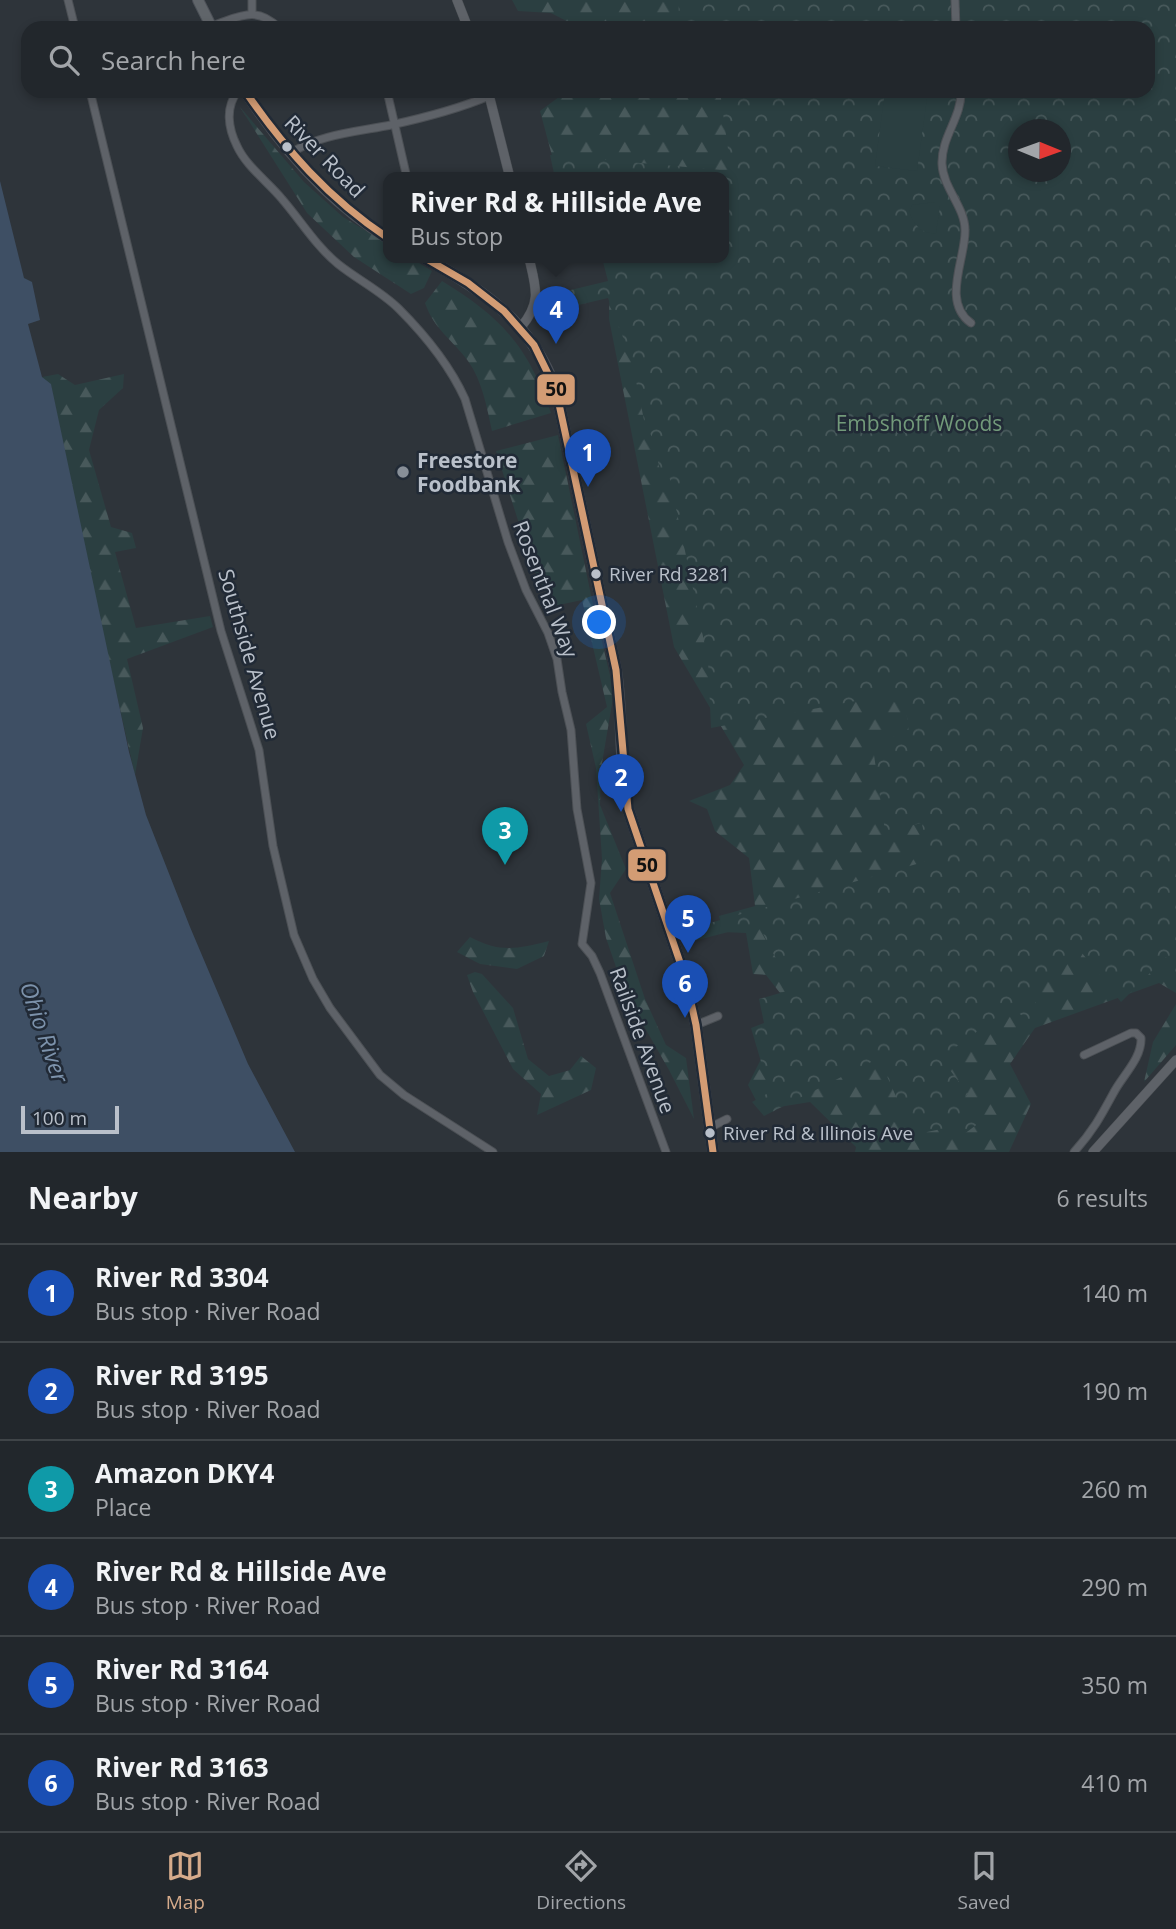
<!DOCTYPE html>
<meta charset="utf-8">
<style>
:root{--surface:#22272c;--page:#2a2f34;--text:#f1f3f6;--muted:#a2a5a9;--line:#3f4448;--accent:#d6ab8b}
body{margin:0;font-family:"Open Sans",sans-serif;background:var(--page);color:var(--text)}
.compass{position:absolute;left:1008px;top:119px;width:63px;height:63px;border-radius:50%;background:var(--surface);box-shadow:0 4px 10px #0003;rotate:91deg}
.scale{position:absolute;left:21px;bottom:18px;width:98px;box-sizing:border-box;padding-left:7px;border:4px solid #b9c0ca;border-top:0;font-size:19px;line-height:24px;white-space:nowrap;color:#b9c0ca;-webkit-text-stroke:5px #212a36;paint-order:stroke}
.you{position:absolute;left:600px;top:623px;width:24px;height:24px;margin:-18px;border:5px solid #fff;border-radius:50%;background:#1a73e8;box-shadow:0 0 0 10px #1a73e833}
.badge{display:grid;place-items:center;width:46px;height:46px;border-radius:50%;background:var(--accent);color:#fff;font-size:23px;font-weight:700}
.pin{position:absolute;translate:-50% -58px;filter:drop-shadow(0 2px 4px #0008)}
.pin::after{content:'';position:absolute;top:37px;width:24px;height:21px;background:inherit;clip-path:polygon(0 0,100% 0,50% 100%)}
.popup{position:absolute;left:383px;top:172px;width:346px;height:91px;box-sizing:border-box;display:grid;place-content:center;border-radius:14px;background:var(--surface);filter:drop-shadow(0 2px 5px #0005);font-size:23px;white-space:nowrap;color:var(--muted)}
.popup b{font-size:26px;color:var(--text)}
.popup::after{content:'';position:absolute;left:50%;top:100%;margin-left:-14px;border:14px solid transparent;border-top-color:var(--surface)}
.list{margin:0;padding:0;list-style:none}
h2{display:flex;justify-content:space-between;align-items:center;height:91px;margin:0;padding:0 28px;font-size:30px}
h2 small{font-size:23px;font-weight:400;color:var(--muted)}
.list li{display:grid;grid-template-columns:46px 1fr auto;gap:21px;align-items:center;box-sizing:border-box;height:98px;padding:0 28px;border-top:2px solid var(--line)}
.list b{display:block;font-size:26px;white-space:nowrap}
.list p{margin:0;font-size:23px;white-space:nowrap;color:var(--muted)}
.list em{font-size:23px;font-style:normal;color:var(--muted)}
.icon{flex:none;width:38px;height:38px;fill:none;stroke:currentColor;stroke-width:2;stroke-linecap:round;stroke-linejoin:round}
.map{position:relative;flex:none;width:1176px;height:1152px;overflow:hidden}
.search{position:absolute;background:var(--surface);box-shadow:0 4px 10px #0003;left:21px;right:21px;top:21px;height:77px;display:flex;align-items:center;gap:18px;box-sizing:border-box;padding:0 24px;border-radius:21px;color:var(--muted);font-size:26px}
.sheet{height:679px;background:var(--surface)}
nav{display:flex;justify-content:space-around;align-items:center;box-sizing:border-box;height:98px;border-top:2px solid var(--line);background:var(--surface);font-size:19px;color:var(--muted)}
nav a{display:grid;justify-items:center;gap:4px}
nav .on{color:var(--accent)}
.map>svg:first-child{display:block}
.forest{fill:url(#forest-firs)}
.park{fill:url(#park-crowns);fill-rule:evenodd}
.pitch{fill:#2b3f41}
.water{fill:#3e4f64}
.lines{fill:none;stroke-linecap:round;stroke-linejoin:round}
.minor-casing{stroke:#4c5055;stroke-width:9}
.tertiary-casing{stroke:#4c5055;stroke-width:10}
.primary-casing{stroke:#4c5057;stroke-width:12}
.minor{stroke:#5e6268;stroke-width:7}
.tertiary{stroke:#5e6268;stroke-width:9}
.primary{stroke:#60656a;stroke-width:10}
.bus-1-casing{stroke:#212a36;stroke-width:12}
.bus-1{stroke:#d39c74;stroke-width:7}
.bus-dot{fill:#b9c0ca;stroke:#212a36;stroke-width:2.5}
.poi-dot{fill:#888f98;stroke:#212a36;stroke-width:2.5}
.labels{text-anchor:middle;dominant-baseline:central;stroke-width:5;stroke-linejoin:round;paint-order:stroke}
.bus-label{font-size:19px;fill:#b9c0ca;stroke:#212a36;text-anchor:start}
.street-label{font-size:21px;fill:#b9c0ca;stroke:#212a36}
.park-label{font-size:21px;fill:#729a7a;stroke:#212a36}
.poi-label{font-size:21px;font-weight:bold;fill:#b9c0ca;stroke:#212a36;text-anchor:start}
.water-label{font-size:23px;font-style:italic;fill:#7c92ab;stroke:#212a36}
.line-badge{stroke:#212a36;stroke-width:2.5}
.pale-badge-label{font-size:19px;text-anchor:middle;font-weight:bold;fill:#111}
</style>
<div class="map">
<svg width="1176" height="1152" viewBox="0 0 1176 1152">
<defs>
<pattern id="forest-firs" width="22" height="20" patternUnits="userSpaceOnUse" patternTransform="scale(1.75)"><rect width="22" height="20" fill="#2b3f41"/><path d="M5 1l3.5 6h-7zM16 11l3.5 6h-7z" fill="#48595b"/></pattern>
<pattern id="park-crowns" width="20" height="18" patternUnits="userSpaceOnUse" patternTransform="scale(1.75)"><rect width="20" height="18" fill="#2b3f41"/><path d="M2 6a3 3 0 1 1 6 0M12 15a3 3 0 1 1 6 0" fill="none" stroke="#48595b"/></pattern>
</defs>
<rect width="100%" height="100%" fill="#2e343a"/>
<!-- forest -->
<path class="forest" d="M512,0H867L866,28H580L551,13L518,11Z
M1030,0H1176V993L1159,983L1035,1028L1010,1064L1031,1104L1009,1152H855L856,1147L810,1102L761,1110L748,1085L762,1057L780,993L766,975L753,974L746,933L723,932L719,916L755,906L749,858L715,831L707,809L689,801L730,785L744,765L674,647L609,319L610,258H724V178H558L540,111L567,91H863L1092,210L1060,130H1018L971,91H1148V28Z
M240,107L304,182L343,217L388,244V258H411L432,271L424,288L411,294L354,257L307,213Z
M442,281C501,317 528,346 551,413L492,431C487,408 482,380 468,361C452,339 435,331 425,303Z
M58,374L75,385L124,374L123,388L99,410L89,450L111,527L132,533L136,548L115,552L136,628L210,616L213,627L127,659L143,728L135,775L98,612L51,385L42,377Z
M558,435L592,600L614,692L601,769L600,805L626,869L610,893L645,999L666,1045L686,1058L694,1119L669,1070L625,993L606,938L599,899L602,859L596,768L586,724L607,707L582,600L554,606L534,571L496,451Z
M470,937C500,953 517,949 549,941L544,956L517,969L480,964L457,952Z
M475,972L482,974L513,1008L528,1059L549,1076L570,1070L581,1056L596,1068L591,1090L537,1115L541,1094L513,1069L473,992L467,975Z
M1176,1004V1045L1144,1082L1153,1042Z"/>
<!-- park -->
<path class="park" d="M679,0H1176V973L1166,957L1121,1002L1082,953L1032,990L1030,995L1046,1017L1031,1028L1013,1005L941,1058L968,1094L961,1099L979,1123L960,1137L955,1126L913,1135L879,1058L764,1116L752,1102L770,1092L751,1028L764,1023L759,999L794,989L770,948L774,938L766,940L759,924L686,943L682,931L927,861L922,823L885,831L872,741L909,734L904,692L711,728L708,660L669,475L661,476L654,442L644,420L632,361L608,298L553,311L550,295L608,281L602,258H724V178H555L550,155L731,171L720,91H1148V28H678ZM1018,130H1060V172H1018Z"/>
<!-- pitch -->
<path class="pitch" d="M885,91H928L917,171L875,166Z
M935,202L940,206L936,233C922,235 913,224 909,211L912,205Z"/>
<!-- water -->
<path class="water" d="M0,169V181L24,278L32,282L40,320L28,324L42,377L51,384L129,752L146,815L190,927L248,1064L295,1152H0Z"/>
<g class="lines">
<!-- minor casing -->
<g class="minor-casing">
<path id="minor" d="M68,0L75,28
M252,0V13
M955,0L956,28
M211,26C238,18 255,4 279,28
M90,91L221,631L259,750L273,846L294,935L313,979L330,1008L380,1075L404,1095L493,1152
M238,91C225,107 228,128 237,146C246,166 268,182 282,199C301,221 316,246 338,264C358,280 381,291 399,309C425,335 450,366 465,399L508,542L526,590L548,633L557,659L562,692L571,730L577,809L591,883L582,944L592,956L600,973L666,1152
M387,91L407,178
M961,91C962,117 941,137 942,164C943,188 965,207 965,230C966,258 941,302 971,323
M292,153C315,135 362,131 391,125C423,118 458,109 489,96
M696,1025L718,1016
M709,1128L727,1119
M1074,1152C1093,1131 1101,1116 1114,1092C1123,1075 1142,1058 1141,1038L1136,1033H1131L1084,1055"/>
</g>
<!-- tertiary casing -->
<g class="tertiary-casing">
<path id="tertiary" d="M457,0L468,28
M488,91L510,178
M521,327C542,302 536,288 529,258
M1093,1152L1176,1060"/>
</g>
<!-- primary casing -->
<g class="primary-casing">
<path id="primary" d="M198,0L212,28
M245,91C282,147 330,203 388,238
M425,258C486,292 531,322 556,390L616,670C623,716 619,763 628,809L686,980L696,1025L713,1152"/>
</g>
<!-- minor -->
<use href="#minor" class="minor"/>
<!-- tertiary -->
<use href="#tertiary" class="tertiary"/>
<!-- primary -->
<use href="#primary" class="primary"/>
<!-- bus-1 casing -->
<g class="bus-1-casing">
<path id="bus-1" d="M245,91C285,149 329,199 388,238
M425,258L468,283L504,311L534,345L556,390L616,670L628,809L686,980L696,1025L713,1152"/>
</g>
<!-- bus-1 -->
<use href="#bus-1" class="bus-1"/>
</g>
<!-- markers -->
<g class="bus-dot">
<circle cx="287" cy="147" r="6"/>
<circle cx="596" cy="574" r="6"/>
<circle cx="710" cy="1133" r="6"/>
</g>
<circle class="poi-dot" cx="403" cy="472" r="7"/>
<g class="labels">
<!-- bus labels -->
<g class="bus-label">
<text x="609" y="574">River Rd 3281</text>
<text x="723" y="1133">River Rd &amp; Illinois Ave</text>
</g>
<!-- street labels -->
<g class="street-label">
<text transform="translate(325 156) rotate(46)">River Road</text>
<text transform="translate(546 589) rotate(69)">Rosenthal Way</text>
<text transform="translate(250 654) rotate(74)">Southside Avenue</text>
<text transform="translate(643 1040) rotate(70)">Railside Avenue</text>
</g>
<!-- park labels -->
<g class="park-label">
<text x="919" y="423">Embshoff Woods</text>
</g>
<!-- poi labels -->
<g class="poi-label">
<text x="417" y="460">Freestore<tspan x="417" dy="24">Foodbank</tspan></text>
</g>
<!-- water labels -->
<g class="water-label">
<text transform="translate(45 1032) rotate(71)">Ohio River</text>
</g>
</g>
<g class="line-badge">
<rect x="536" y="373" width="40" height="33" rx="7" fill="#d39c74"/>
<rect x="627" y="848" width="40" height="34" rx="7" fill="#d39c74"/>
</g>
<g class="pale-badge-label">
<text x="556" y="396">50</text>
<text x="647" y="872">50</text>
</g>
</svg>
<svg class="compass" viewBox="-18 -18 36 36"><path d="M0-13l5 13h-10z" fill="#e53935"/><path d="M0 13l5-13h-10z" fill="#a2a5a9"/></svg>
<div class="scale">100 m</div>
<div class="you"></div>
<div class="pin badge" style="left:588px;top:487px;background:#1a4fb4">1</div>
<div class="pin badge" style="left:621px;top:812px;background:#1a4fb4">2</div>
<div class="pin badge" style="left:505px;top:865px;background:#0f9aa8">3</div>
<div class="pin badge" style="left:556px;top:344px;background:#1a4fb4">4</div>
<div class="popup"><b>River Rd &amp; Hillside Ave</b>Bus stop</div>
<div class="pin badge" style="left:688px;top:953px;background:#1a4fb4">5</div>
<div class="pin badge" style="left:685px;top:1018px;background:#1a4fb4">6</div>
<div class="search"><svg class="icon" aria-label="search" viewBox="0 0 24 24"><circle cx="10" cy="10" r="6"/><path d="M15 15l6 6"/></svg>Search here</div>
</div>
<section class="sheet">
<h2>Nearby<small>6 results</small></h2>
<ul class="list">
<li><span class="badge" style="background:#1a4fb4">1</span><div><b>River Rd 3304</b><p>Bus stop · River Road</p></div><em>140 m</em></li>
<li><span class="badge" style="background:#1a4fb4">2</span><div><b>River Rd 3195</b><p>Bus stop · River Road</p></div><em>190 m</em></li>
<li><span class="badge" style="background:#0f9aa8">3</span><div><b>Amazon DKY4</b><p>Place</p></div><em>260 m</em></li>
<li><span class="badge" style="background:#1a4fb4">4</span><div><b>River Rd &amp; Hillside Ave</b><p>Bus stop · River Road</p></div><em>290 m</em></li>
<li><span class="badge" style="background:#1a4fb4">5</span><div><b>River Rd 3164</b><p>Bus stop · River Road</p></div><em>350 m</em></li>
<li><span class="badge" style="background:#1a4fb4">6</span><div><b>River Rd 3163</b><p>Bus stop · River Road</p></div><em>410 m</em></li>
</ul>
</section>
<nav>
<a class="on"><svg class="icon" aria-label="map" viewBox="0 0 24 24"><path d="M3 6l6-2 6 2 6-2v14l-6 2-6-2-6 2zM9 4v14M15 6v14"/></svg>Map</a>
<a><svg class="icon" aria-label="directions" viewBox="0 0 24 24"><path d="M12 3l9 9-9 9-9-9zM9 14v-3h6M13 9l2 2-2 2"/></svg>Directions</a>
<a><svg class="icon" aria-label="saved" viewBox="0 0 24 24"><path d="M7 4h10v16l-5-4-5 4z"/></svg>Saved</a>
</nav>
